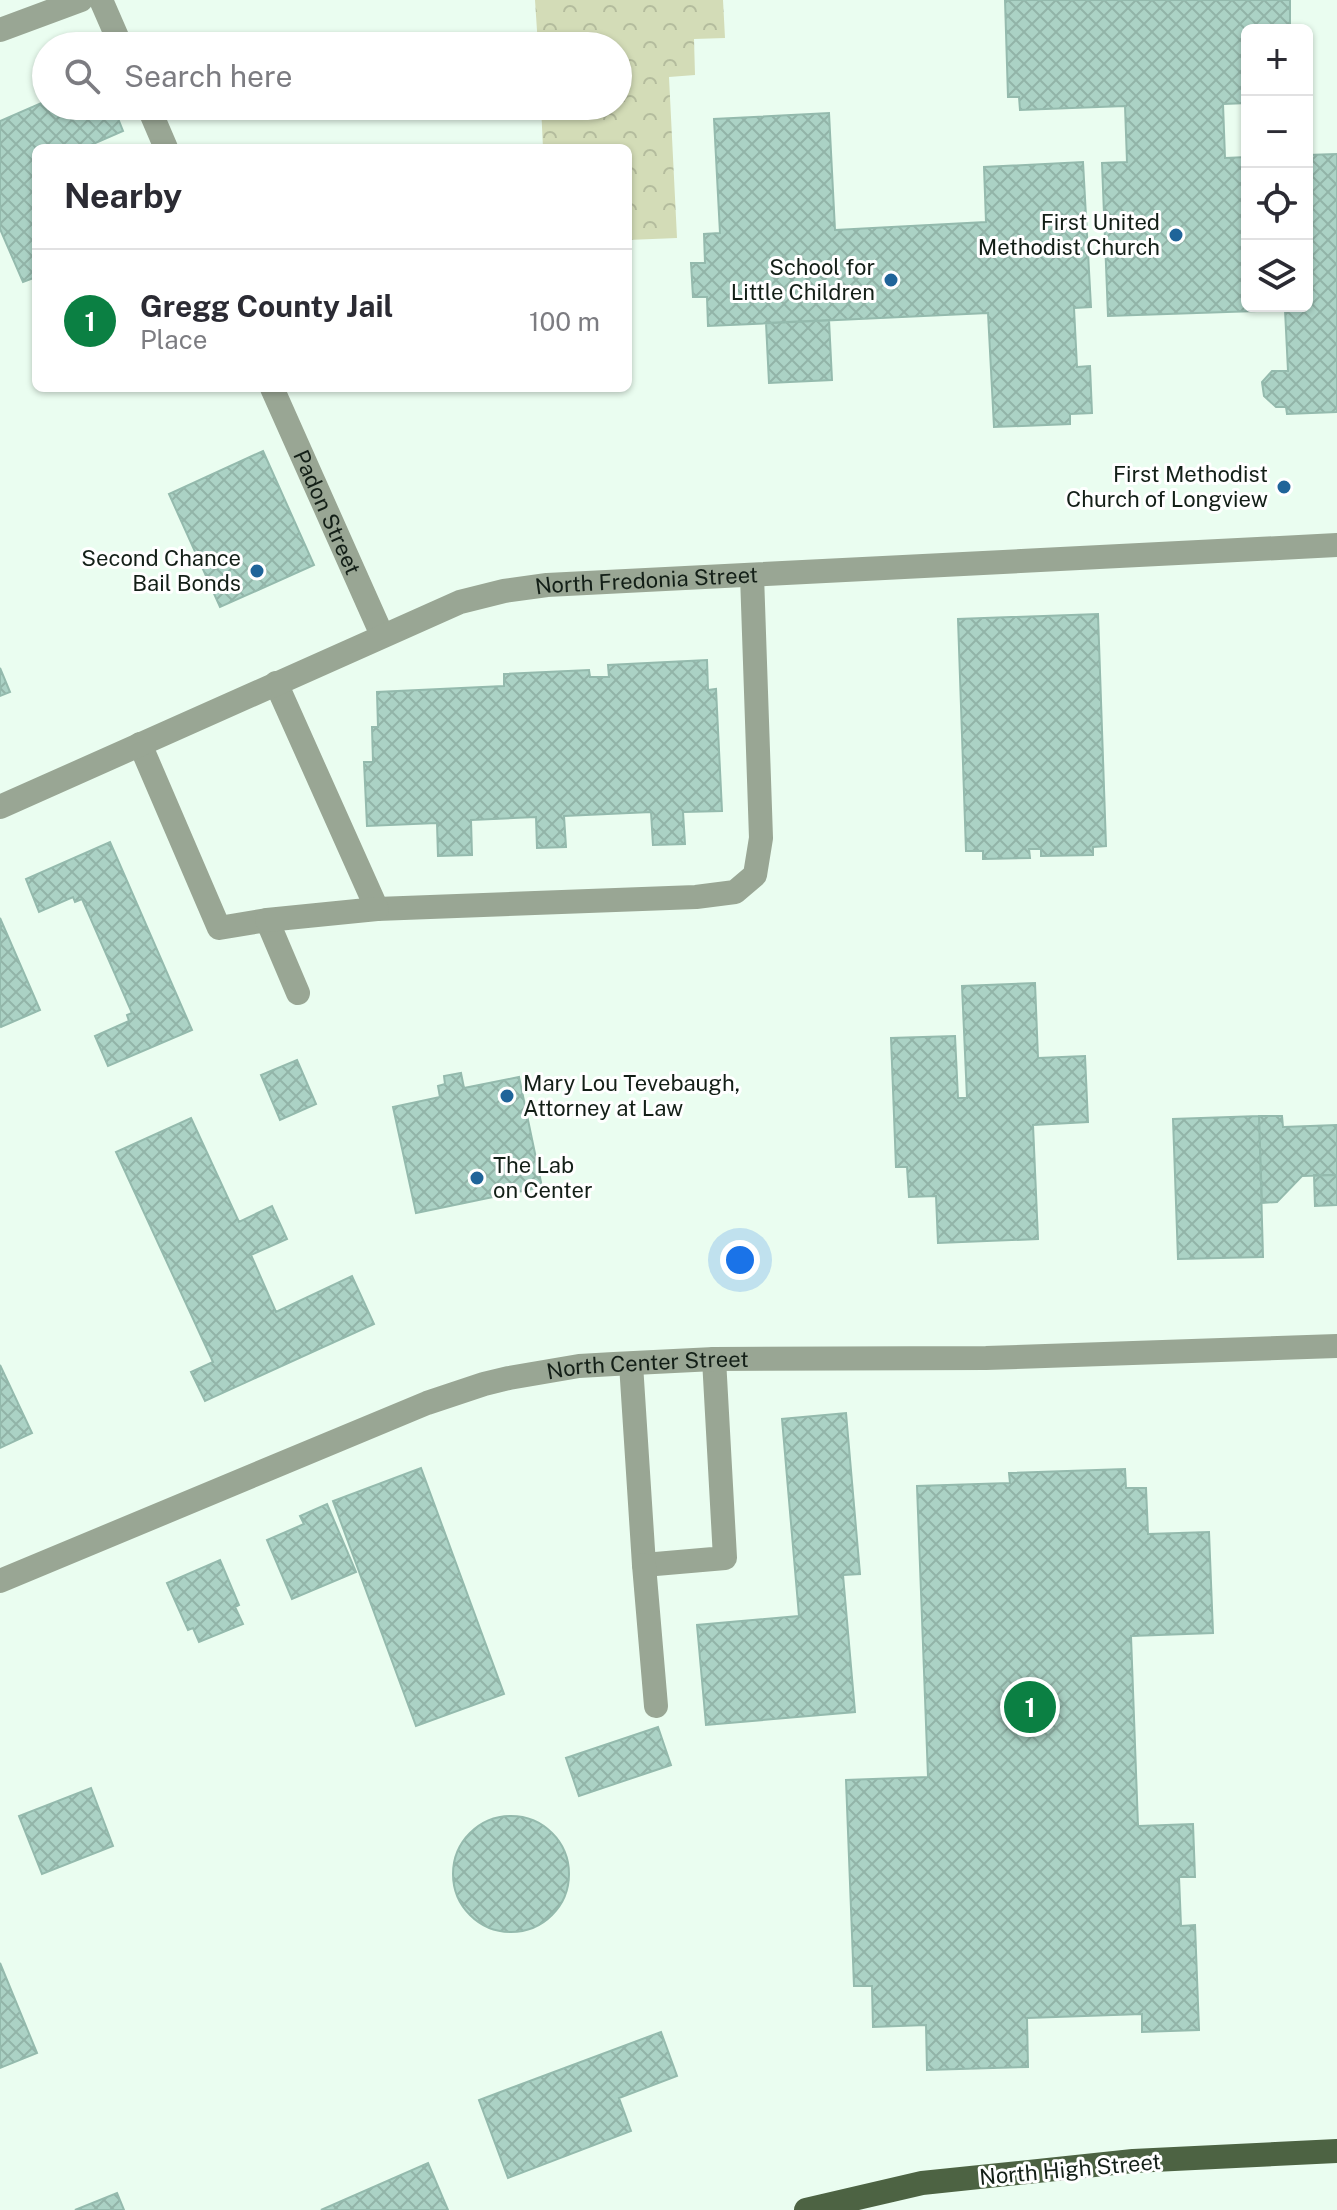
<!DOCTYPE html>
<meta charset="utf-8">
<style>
:root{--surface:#fff;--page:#f2f2f3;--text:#2b2b33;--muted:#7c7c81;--line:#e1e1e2;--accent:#0b8043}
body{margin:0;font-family:"Public Sans",sans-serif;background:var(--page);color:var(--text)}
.controls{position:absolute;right:24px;top:24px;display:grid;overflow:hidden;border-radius:12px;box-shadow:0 2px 6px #0004}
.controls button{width:72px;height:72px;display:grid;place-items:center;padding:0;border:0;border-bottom:2px solid var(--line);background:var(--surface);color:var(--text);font:40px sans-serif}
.you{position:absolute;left:740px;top:1260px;width:28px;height:28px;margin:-20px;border:6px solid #fff;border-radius:50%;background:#1a73e8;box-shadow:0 0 0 12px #1a73e833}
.badge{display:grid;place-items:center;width:52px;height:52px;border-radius:50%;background:var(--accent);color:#fff;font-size:26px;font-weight:700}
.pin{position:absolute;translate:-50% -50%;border:4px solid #fff;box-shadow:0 2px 8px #0006}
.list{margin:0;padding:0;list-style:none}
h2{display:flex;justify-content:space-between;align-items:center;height:104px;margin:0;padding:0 32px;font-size:34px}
h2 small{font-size:26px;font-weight:400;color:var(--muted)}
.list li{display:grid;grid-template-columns:52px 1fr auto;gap:24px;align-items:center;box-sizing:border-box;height:144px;padding:0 32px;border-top:2px solid var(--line)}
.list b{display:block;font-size:30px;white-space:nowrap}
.list p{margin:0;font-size:26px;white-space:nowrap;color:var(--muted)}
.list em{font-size:26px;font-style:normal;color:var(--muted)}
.icon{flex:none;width:44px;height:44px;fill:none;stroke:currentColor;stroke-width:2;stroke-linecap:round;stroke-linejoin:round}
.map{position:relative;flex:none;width:1337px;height:2210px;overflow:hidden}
.search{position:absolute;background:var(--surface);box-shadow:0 2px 6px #0004;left:32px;top:32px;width:600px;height:88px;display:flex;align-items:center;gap:20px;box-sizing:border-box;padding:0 28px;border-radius:44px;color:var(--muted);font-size:30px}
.panel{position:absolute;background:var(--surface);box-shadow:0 2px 6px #0004;left:32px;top:144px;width:600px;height:248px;border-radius:12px}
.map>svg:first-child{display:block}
.park{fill:url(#park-crowns)}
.building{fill:url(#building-cross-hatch);stroke:#94baad;stroke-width:2}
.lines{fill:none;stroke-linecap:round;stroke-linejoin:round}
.minor{stroke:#99a694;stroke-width:24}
.major{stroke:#4d6343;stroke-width:24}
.poi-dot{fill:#1f6499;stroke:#fff;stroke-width:3}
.labels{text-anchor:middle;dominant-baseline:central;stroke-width:6;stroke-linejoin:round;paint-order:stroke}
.poi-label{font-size:22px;fill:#131f17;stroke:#fff;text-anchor:end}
.street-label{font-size:22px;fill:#131f17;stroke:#fff}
</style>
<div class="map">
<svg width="1337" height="2210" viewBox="0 0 1337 2210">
<defs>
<pattern id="park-crowns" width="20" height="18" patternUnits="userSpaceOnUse" patternTransform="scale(2)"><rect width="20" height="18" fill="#d3dcb7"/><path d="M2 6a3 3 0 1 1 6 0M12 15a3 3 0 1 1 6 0" fill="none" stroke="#b4bc9d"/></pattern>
<pattern id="building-cross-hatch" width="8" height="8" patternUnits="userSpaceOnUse" patternTransform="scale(2)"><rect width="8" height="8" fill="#abd2c5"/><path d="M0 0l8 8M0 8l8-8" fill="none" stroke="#92b4a8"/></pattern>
</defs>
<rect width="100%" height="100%" fill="#eafdf0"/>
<!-- park -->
<path class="park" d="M535,0H723L725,38L694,39L695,75L669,77L677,238L628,240V148H543L541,106H618V46H538Z"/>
<!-- building -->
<path class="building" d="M1005,0H1290V30H1247V103L1223,104L1225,158L1247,157V306H1307V155L1337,154V412L1287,414L1286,407H1276L1264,396L1262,382L1272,371H1288L1285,310L1108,316L1102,163L1127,162L1125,106L1020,110L1019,97H1008Z
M46,101V106H113L123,131L84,148H36V277L23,282L0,229V121Z
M829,113L835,230L986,222L984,167L1083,162L1091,307L1074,308L1077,367L1090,366L1092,413L1070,414V424L994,427L988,313L708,326L707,297H693L691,263H705L704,234L720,233L714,119Z
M829,320L832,380L769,383L766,323Z
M263,451L314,565L220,607L169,494Z
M1098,614L1106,846L1093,847V855L1041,856V849H1029L1030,858L983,859V851H966L958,619Z
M707,660L708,690L716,689L722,811L683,812L685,844L653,845L651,812L564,816L566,847L537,848L536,817L471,820L472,855L438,856L437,823L367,826L364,762H373L372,727H378L377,692L504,686V674L589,670L590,677H609L608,665Z
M0,668L10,692L0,696Z
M110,842L192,1030L108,1066L95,1036L129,1021L127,1015L132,1013L82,899L75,902L73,897L39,912L26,879Z
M0,918L40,1010L1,1027L0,1025Z
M1035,983L1038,1058L1085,1056L1088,1122L1033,1125L1038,1239L938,1243L936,1196L909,1197L907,1167H896L891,1038L955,1036L958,1098H967L962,986Z
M297,1060L316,1104L280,1120L261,1075Z
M461,1073L464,1088L519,1077L542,1187L416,1213L393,1107L440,1097L438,1086L445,1084L444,1076Z
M1259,1116H1282L1283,1127L1337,1125V1175L1302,1176L1277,1202L1262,1203Z
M1259,1116L1263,1257L1178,1259L1173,1119Z
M191,1118L239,1222L272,1206L287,1239L251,1255L276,1312L352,1276L374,1324L205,1401L191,1372L213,1362L116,1152Z
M1314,1175H1337V1205L1315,1206Z
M0,1365L32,1433L0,1448Z
M846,1413L860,1574L843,1575L855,1712L706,1725L697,1625L799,1616L782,1419Z
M421,1468L504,1694L416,1726L333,1501Z
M1125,1469L1126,1488H1146L1148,1534L1209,1532L1213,1633L1131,1636L1138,1826L1193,1824L1195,1877H1179L1181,1926L1195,1925L1199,2030L1142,2032V2014L1027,2018L1028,2067L927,2070L926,2025L873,2027L872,1986H854L846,1780L928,1777L917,1486L1010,1483L1009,1473Z
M327,1504L356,1572L292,1599L267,1540L304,1524L300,1516Z
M220,1560L239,1605L235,1607L243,1624L199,1642L193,1628L188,1630L167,1583Z
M658,1727L671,1765L579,1796L566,1758Z
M91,1788L113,1846L42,1874L19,1816Z
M453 1874a58 58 0 1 1 116 0a58 58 0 1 1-116 0Z
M0,1963L37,2053L0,2068Z
M661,2032L677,2076L619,2098L631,2131L508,2178L479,2100Z
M428,2163L448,2210H321Z
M117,2193L124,2210H75Z"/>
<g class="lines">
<!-- minor -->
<g class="minor">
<path d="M101,0L121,46"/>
<path d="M0,30L81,0"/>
<path d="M148,106L166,148"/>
<path id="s1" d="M272,388L382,635"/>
<path d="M276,683L377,909L696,897L735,892L755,875L761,838L752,575"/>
<path d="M140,744L219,928L267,920L298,993"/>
<path id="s2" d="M0,807L460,602L504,591L547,585L1337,545"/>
<path d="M267,920L377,909"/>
<path d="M631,1364L644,1565L725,1558L714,1359"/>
<path d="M644,1565L656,1706"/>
<path id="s3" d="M0,1581L427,1403L484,1384L509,1378L579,1366L614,1364L714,1359L986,1358L1337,1346"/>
</g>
<!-- major -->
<path class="major" d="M806,2210L922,2183L1133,2161L1337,2151"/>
</g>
<!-- markers -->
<g class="poi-dot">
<circle cx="1176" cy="235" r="8"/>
<circle cx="891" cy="280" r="8"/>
<circle cx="1284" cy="487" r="8"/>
<circle cx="257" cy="571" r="8"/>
<circle cx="507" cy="1096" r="8"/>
<circle cx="477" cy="1178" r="8"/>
</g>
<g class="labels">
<!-- poi labels -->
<g class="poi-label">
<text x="1160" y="222">First United<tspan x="1160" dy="25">Methodist Church</tspan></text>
<text x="875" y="267">School for<tspan x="875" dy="25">Little Children</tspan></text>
<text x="1268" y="474">First Methodist<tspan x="1268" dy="25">Church of Longview</tspan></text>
<text x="241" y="558">Second Chance<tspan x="241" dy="25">Bail Bonds</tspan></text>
<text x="523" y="1083" text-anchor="start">Mary Lou Tevebaugh,<tspan x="523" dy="25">Attorney at Law</tspan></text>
<text x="493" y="1165" text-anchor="start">The Lab<tspan x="493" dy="25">on Center</tspan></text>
</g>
<!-- street labels -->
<g class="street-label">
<text stroke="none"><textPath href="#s1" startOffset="136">Padon Street</textPath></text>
<text stroke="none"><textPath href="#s2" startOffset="692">North Fredonia Street</textPath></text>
<text stroke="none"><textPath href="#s3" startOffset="688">North Center Street</textPath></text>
<text transform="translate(1070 2169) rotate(-5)">North High Street</text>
</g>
</g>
</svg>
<div class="controls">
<button>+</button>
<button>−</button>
<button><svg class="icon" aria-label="locate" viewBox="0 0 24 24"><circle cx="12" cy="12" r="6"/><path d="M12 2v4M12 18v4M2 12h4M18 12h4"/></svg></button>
<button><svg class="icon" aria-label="layers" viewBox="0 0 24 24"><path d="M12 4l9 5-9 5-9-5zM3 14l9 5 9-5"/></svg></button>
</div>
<div class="you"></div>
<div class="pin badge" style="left:1030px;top:1707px">1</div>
<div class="search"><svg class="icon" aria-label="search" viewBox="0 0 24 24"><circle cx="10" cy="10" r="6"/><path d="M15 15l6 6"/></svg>Search here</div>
<section class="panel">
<h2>Nearby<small></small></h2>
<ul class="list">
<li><span class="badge">1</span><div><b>Gregg County Jail</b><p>Place</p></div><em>100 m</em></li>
</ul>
</section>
</div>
